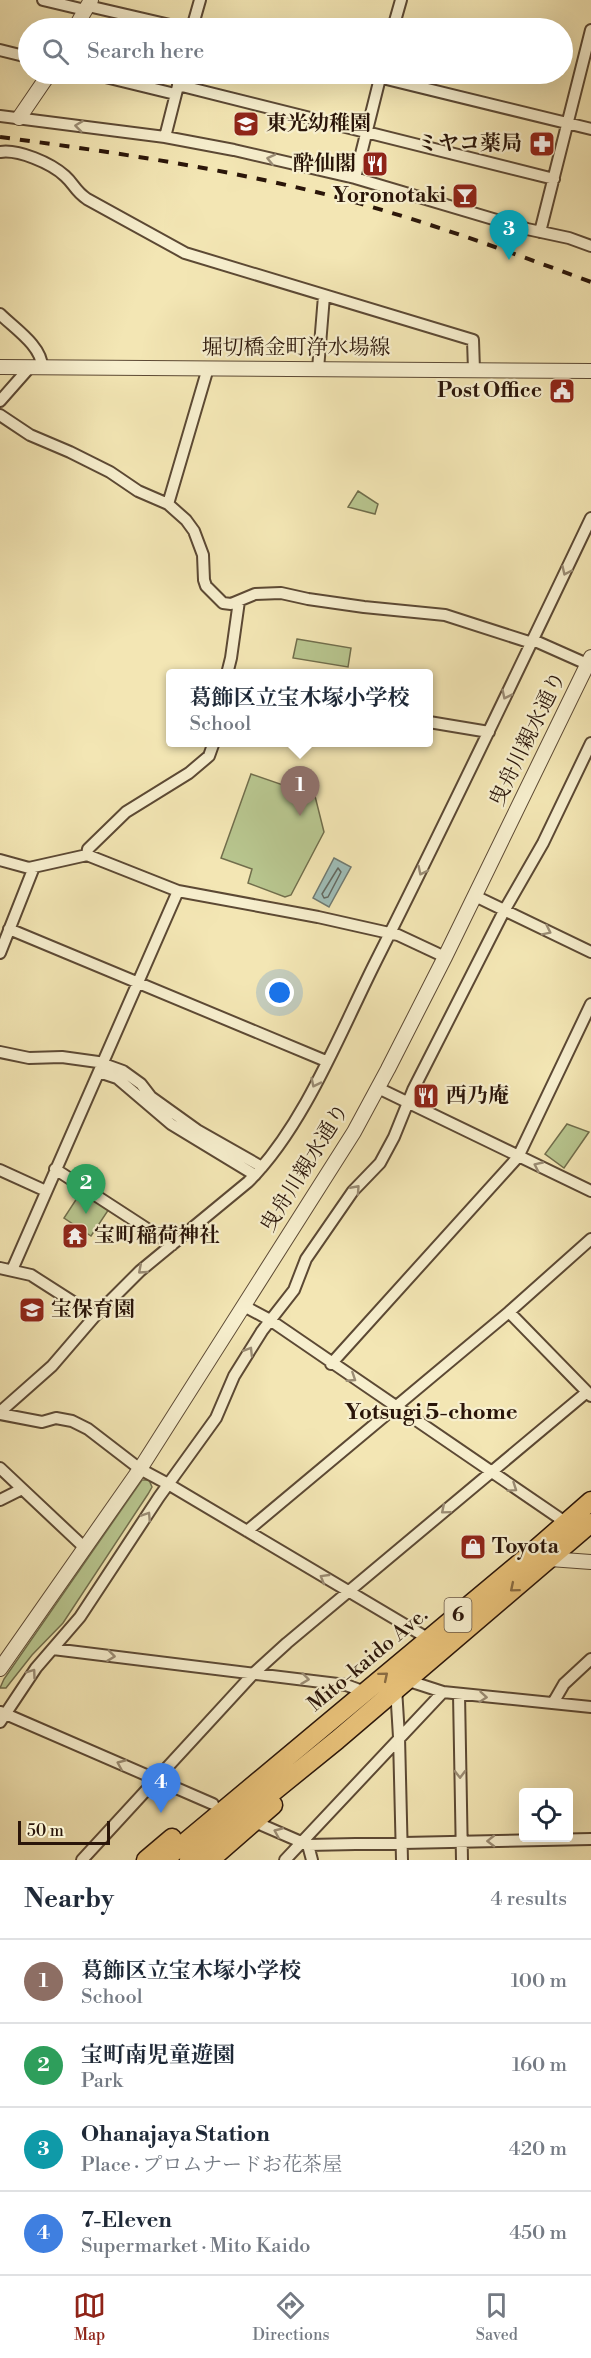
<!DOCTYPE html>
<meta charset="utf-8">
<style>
:root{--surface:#fff;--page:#f6f6f7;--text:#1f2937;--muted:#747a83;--line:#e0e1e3;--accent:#8f2418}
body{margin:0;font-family:"Libre Bodoni","Noto Serif JP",serif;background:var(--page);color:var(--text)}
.controls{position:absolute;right:18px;bottom:18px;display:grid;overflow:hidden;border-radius:6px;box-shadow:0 6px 24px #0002}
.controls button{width:54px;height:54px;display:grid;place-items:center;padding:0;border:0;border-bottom:2px solid var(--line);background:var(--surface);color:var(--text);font:30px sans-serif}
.scale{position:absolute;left:18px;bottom:15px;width:92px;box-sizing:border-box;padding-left:6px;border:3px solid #2a1509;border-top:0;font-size:16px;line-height:21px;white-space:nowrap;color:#2a1509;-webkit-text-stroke:4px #f7efce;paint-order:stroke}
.you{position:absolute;left:280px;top:993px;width:21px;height:21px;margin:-15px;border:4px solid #fff;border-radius:50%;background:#1a73e8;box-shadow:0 0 0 9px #1a73e833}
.badge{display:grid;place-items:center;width:39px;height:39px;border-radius:50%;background:var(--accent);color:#fff;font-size:20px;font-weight:700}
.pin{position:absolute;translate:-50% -50px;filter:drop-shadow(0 2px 3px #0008)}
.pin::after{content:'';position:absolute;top:32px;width:21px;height:18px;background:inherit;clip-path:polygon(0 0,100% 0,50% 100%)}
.popup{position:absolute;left:166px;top:669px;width:267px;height:78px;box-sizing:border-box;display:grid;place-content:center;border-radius:6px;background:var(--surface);filter:drop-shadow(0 2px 4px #0005);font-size:20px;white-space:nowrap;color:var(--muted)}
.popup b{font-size:22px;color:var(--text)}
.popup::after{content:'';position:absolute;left:50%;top:100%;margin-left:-12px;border:12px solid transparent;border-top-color:var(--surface)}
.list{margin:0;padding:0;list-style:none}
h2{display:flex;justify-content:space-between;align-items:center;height:78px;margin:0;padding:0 24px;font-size:26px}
h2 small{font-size:20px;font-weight:400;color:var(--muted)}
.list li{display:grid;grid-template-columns:39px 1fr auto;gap:18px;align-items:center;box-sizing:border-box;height:84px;padding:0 24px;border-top:2px solid var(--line)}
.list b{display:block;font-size:22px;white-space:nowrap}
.list p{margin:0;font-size:20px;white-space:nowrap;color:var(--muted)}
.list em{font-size:20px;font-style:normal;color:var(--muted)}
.icon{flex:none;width:33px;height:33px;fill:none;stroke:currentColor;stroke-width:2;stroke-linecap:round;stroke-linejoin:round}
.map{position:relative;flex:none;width:591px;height:1860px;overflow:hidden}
.search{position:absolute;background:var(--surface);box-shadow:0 6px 24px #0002;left:18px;right:18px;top:18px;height:66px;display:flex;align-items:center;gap:15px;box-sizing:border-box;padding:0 21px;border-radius:33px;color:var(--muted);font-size:22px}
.sheet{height:414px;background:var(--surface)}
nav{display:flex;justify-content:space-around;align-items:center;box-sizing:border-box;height:84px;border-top:2px solid var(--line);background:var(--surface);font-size:16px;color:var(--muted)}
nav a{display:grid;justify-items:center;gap:3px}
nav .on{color:var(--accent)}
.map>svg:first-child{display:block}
.green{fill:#b8c68f;stroke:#716e4c;stroke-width:1.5}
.water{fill:#9fbdb7;stroke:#707a71;stroke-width:1.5}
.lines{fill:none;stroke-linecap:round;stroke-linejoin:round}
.shore{stroke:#646960;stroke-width:1.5}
.minor-casing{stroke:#5c4934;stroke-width:14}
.tertiary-casing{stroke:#5c4934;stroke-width:16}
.trunk-casing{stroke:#2a1509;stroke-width:21}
.minor{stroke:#f7efce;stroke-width:10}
.tertiary{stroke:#f7efce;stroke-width:14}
.trunk{stroke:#eac37a;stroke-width:18}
.rail{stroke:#2a1509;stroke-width:4;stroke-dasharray:10 10;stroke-linecap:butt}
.oneway{stroke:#9b8d75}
.oneway2{stroke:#8a6c42}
.labels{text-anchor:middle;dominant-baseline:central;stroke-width:4.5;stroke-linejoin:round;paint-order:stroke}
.shield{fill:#f7efce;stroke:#685644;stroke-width:1.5}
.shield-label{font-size:20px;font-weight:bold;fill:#2a1509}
.poi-label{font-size:21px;font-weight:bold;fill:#2a1509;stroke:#f7efce;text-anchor:start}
.street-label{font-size:21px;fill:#2a1509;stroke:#f7efce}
.neighbourhood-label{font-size:22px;font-weight:bold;fill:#2a1509;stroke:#f7efce}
</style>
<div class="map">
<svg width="591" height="1860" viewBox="0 0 591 1860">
<rect width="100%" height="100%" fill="#f3e6b4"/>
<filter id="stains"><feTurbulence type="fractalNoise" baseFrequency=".00333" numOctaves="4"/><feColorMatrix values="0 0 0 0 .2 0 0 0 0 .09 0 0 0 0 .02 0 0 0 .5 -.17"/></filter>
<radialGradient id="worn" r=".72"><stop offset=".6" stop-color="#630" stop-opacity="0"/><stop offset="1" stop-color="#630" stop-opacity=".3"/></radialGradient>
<!-- green -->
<path class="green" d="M358,491L378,504L375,514L348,507Z
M297,639L351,648L348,667L293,658Z
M251,774L315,796L324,832L291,895L285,897L248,883L252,869L221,858Z
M567,1124L589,1132L564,1168L545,1154Z
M81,1192L109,1209L91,1236L64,1218Z
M142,1480H149L152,1487L148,1494L63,1623L32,1655L6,1688H0L4,1679Z"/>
<!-- water -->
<path class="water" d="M334,858L351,867L329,907L313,898Z"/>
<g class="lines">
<!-- shore -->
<path class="shore" d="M338,868L341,872L328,897L324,898L322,894Z"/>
<!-- minor casing -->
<g class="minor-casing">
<path id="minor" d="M43,0L85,10
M88,6L183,28
M192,28L200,0
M393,28L401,0
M0,50L28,57
M93,74L175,94
M366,74L591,129
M178,85L554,179
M0,116L165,137L234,150L355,178L527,229L569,238L591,246
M165,137L181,74
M0,152C18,149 51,163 65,176C74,184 75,191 87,199L185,253L473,340L474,370
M355,178L381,74
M540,232L591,30
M0,314C14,328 42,346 42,367
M318,369L324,296
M0,401L30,367
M0,415L30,435L70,452L110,472L138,491L168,504L186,520L194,531L203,555L204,580L206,586L223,603L231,604L255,594L281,593L308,599L364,607L445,615L532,643
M168,504L208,368
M533,640L587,664
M227,674L231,658L239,601
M429,722L489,732
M87,855L178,891L318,917L398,935L445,957
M0,860L29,868L87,855L88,849L126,812L189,773L209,756L214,742
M475,896L591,952
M9,929L326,1061
M0,953L34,867
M0,1052L29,1058L62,1057L98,1062L123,1071L141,1084L151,1097L197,1130L262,1167
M99,1072L117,1078L171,1124L255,1175
M378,1088L591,1191
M55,1169L172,1245
M0,1170L46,1191
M0,1268L31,1275L95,1316
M12,1270L178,891
M244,1306L270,1320L565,1522
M509,1312L591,1396
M331,1364L518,1157L591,1004
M0,1412L52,1366L95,1316L140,1271L248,1182C303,1128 340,1033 375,963C449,816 520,667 591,518
M0,1414L42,1422L56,1418L72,1421L88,1429L140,1469L168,1484L429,1639
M0,1468L85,1548
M0,1500L22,1489
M247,1531L509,1312L591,1239
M53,1649L346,1685L365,1692
M406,1680L443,1692L591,1707
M396,1688L399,1737L402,1860
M459,1694L462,1860
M553,1703L564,1684L591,1659
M1,1712L213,1804
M0,1722L36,1668L80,1617L159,1497L216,1418L234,1376L262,1331L294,1290L306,1259L353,1191L380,1163L394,1137L413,1090L504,911L543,843L591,743
M255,1822L308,1845L591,1839
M308,1845L312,1860
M82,1860L254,1673L287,1643L587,1392
M285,1860L443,1692"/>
</g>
<!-- tertiary casing -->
<g class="tertiary-casing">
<path id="tertiary" d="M75,28L91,0
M19,118L49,74
M0,367L591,371
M550,1559L591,1562
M0,1669L140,1469L354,1132L388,1069L445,957L591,657"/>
</g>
<!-- trunk casing -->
<g class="trunk-casing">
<path id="trunk" d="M146,1860L172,1838
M164,1860L527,1557L591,1501
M189,1860L337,1740L591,1523
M210,1860L273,1805"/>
</g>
<!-- minor -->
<use href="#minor" class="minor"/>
<!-- tertiary -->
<use href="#tertiary" class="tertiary"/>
<!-- trunk -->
<use href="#trunk" class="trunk"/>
<!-- rail -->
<path class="rail" d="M0,137C112,152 223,168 332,196C420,219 505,250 591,282"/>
</g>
<!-- one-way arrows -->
<defs><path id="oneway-chevron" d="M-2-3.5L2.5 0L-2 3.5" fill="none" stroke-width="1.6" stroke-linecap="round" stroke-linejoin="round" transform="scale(1.5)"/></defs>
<g class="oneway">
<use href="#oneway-chevron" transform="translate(79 126) rotate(-173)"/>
<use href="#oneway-chevron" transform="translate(271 159) rotate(-167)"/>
<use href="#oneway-chevron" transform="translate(566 571) rotate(115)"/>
<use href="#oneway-chevron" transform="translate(506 695) rotate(116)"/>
<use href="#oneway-chevron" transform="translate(422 871) rotate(116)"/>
<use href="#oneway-chevron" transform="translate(547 931) rotate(26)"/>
<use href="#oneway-chevron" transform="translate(315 1083) rotate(116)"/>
<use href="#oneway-chevron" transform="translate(538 1166) rotate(-155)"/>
<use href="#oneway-chevron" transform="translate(356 1189) rotate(-48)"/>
<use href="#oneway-chevron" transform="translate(142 1270) rotate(139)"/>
<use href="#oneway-chevron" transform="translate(249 1351) rotate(-58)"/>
<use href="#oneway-chevron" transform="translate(352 1378) rotate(33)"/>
<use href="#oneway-chevron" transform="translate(513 1488) rotate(34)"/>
<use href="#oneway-chevron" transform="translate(445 1510) rotate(140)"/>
<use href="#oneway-chevron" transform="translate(147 1516) rotate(-57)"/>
<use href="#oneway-chevron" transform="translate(324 1578) rotate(-149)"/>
<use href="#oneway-chevron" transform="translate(111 1656) rotate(7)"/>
<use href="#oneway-chevron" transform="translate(32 1673) rotate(-54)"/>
<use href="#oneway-chevron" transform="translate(305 1679) rotate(7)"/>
<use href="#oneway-chevron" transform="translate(483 1697) rotate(5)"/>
<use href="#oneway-chevron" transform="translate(121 1764) rotate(-157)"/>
<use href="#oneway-chevron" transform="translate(460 1774) rotate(89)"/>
<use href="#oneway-chevron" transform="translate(278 1832) rotate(-157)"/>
<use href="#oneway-chevron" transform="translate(491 1841) rotate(179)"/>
</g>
<g class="oneway2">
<use href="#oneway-chevron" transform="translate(514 1588) rotate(140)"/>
<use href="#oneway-chevron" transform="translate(384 1676) rotate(-40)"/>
</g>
<!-- icons -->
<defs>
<g id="school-square" transform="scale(1.35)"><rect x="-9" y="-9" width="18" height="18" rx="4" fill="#8f2418" stroke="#f7efce"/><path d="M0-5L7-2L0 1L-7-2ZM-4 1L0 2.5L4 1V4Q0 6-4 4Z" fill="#fff"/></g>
<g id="pharmacy-square" transform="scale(1.35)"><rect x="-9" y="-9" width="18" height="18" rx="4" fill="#8f2418" stroke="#f7efce"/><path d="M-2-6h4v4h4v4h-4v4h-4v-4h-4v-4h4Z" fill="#fff"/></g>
<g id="restaurant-square" transform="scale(1.35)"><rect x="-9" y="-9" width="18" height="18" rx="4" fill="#8f2418" stroke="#f7efce"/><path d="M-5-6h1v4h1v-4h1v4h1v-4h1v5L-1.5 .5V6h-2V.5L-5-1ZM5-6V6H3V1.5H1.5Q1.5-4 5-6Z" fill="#fff"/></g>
<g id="bar-square" transform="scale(1.35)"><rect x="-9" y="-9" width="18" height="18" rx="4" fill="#8f2418" stroke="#f7efce"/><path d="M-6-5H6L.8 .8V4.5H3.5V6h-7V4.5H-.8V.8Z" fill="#fff"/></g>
<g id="civic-square" transform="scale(1.35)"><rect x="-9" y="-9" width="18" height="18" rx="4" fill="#8f2418" stroke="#f7efce"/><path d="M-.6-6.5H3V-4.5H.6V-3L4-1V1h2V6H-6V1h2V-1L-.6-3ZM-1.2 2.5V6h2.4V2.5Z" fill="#fff"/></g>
<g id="temple-square" transform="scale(1.35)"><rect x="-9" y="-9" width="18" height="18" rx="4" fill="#8f2418" stroke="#f7efce"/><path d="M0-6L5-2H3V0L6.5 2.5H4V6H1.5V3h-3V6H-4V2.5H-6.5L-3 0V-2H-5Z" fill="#fff"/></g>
<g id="shop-square" transform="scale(1.35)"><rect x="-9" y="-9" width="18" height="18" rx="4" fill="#8f2418" stroke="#f7efce"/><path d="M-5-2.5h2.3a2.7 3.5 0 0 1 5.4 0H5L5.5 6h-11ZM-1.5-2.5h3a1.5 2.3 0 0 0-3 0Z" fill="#fff"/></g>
</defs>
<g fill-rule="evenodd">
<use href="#school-square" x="246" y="124"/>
<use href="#pharmacy-square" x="542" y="144"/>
<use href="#restaurant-square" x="375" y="164"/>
<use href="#bar-square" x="465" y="196"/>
<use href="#civic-square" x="562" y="391"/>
<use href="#restaurant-square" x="426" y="1096"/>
<use href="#temple-square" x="75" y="1236"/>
<use href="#school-square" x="32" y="1310"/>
<use href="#shop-square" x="473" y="1547"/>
</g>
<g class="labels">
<!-- shield labels -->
<rect class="shield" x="444.5" y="1598" width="27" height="34" rx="4.5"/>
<g class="shield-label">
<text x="458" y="1615">6</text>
</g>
<!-- poi labels -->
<g class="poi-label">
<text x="266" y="124">東光幼稚園</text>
<text x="522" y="144" text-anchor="end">ミヤコ薬局</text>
<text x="356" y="164" text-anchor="end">酔仙閣</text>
<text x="446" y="196" text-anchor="end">Yoronotaki</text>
<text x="542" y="391" text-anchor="end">Post Office</text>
<text x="446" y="1096">西乃庵</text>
<text x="94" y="1236">宝町稲荷神社</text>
<text x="51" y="1310">宝保育園</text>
<text x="492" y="1547">Toyota</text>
</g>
<!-- street labels -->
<g class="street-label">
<text x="296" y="348">堀切橋金町浄水場線</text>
<text transform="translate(528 739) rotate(-64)">曳舟川親水通り</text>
<text transform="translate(305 1168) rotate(-58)">曳舟川親水通り</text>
<text transform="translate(368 1660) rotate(-40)">Mito-kaido Ave.</text>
</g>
<!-- neighbourhood labels -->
<g class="neighbourhood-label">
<text x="431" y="1412">Yotsugi 5-chome</text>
</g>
</g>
<rect width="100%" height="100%" filter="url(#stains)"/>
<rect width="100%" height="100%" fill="url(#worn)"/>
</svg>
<div class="controls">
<button><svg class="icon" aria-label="locate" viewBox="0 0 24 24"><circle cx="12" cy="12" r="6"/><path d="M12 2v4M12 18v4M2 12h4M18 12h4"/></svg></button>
</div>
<div class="scale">50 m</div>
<div class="you"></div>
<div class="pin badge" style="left:300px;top:816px;background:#8d6e63">1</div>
<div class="popup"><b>葛飾区立宝木塚小学校</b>School</div>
<div class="pin badge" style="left:86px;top:1214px;background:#2e9e5b">2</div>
<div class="pin badge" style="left:509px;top:260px;background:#0f9aa8">3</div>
<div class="pin badge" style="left:161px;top:1813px;background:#3f7fe0">4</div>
<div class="search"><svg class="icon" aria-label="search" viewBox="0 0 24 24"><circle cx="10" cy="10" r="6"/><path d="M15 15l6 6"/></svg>Search here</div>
</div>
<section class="sheet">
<h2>Nearby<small>4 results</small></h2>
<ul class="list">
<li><span class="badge" style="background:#8d6e63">1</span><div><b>葛飾区立宝木塚小学校</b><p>School</p></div><em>100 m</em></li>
<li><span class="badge" style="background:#2e9e5b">2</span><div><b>宝町南児童遊園</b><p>Park</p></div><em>160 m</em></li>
<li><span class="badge" style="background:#0f9aa8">3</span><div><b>Ohanajaya Station</b><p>Place · プロムナードお花茶屋</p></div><em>420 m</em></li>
<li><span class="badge" style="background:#3f7fe0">4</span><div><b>7-Eleven</b><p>Supermarket · Mito Kaido</p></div><em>450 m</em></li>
</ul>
</section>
<nav>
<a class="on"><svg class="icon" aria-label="map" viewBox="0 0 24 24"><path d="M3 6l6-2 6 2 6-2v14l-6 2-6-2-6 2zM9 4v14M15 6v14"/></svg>Map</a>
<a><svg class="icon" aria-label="directions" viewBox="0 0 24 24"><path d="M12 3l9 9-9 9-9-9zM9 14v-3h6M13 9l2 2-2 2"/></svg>Directions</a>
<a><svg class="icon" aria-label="saved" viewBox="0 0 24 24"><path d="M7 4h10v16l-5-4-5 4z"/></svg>Saved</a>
</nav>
